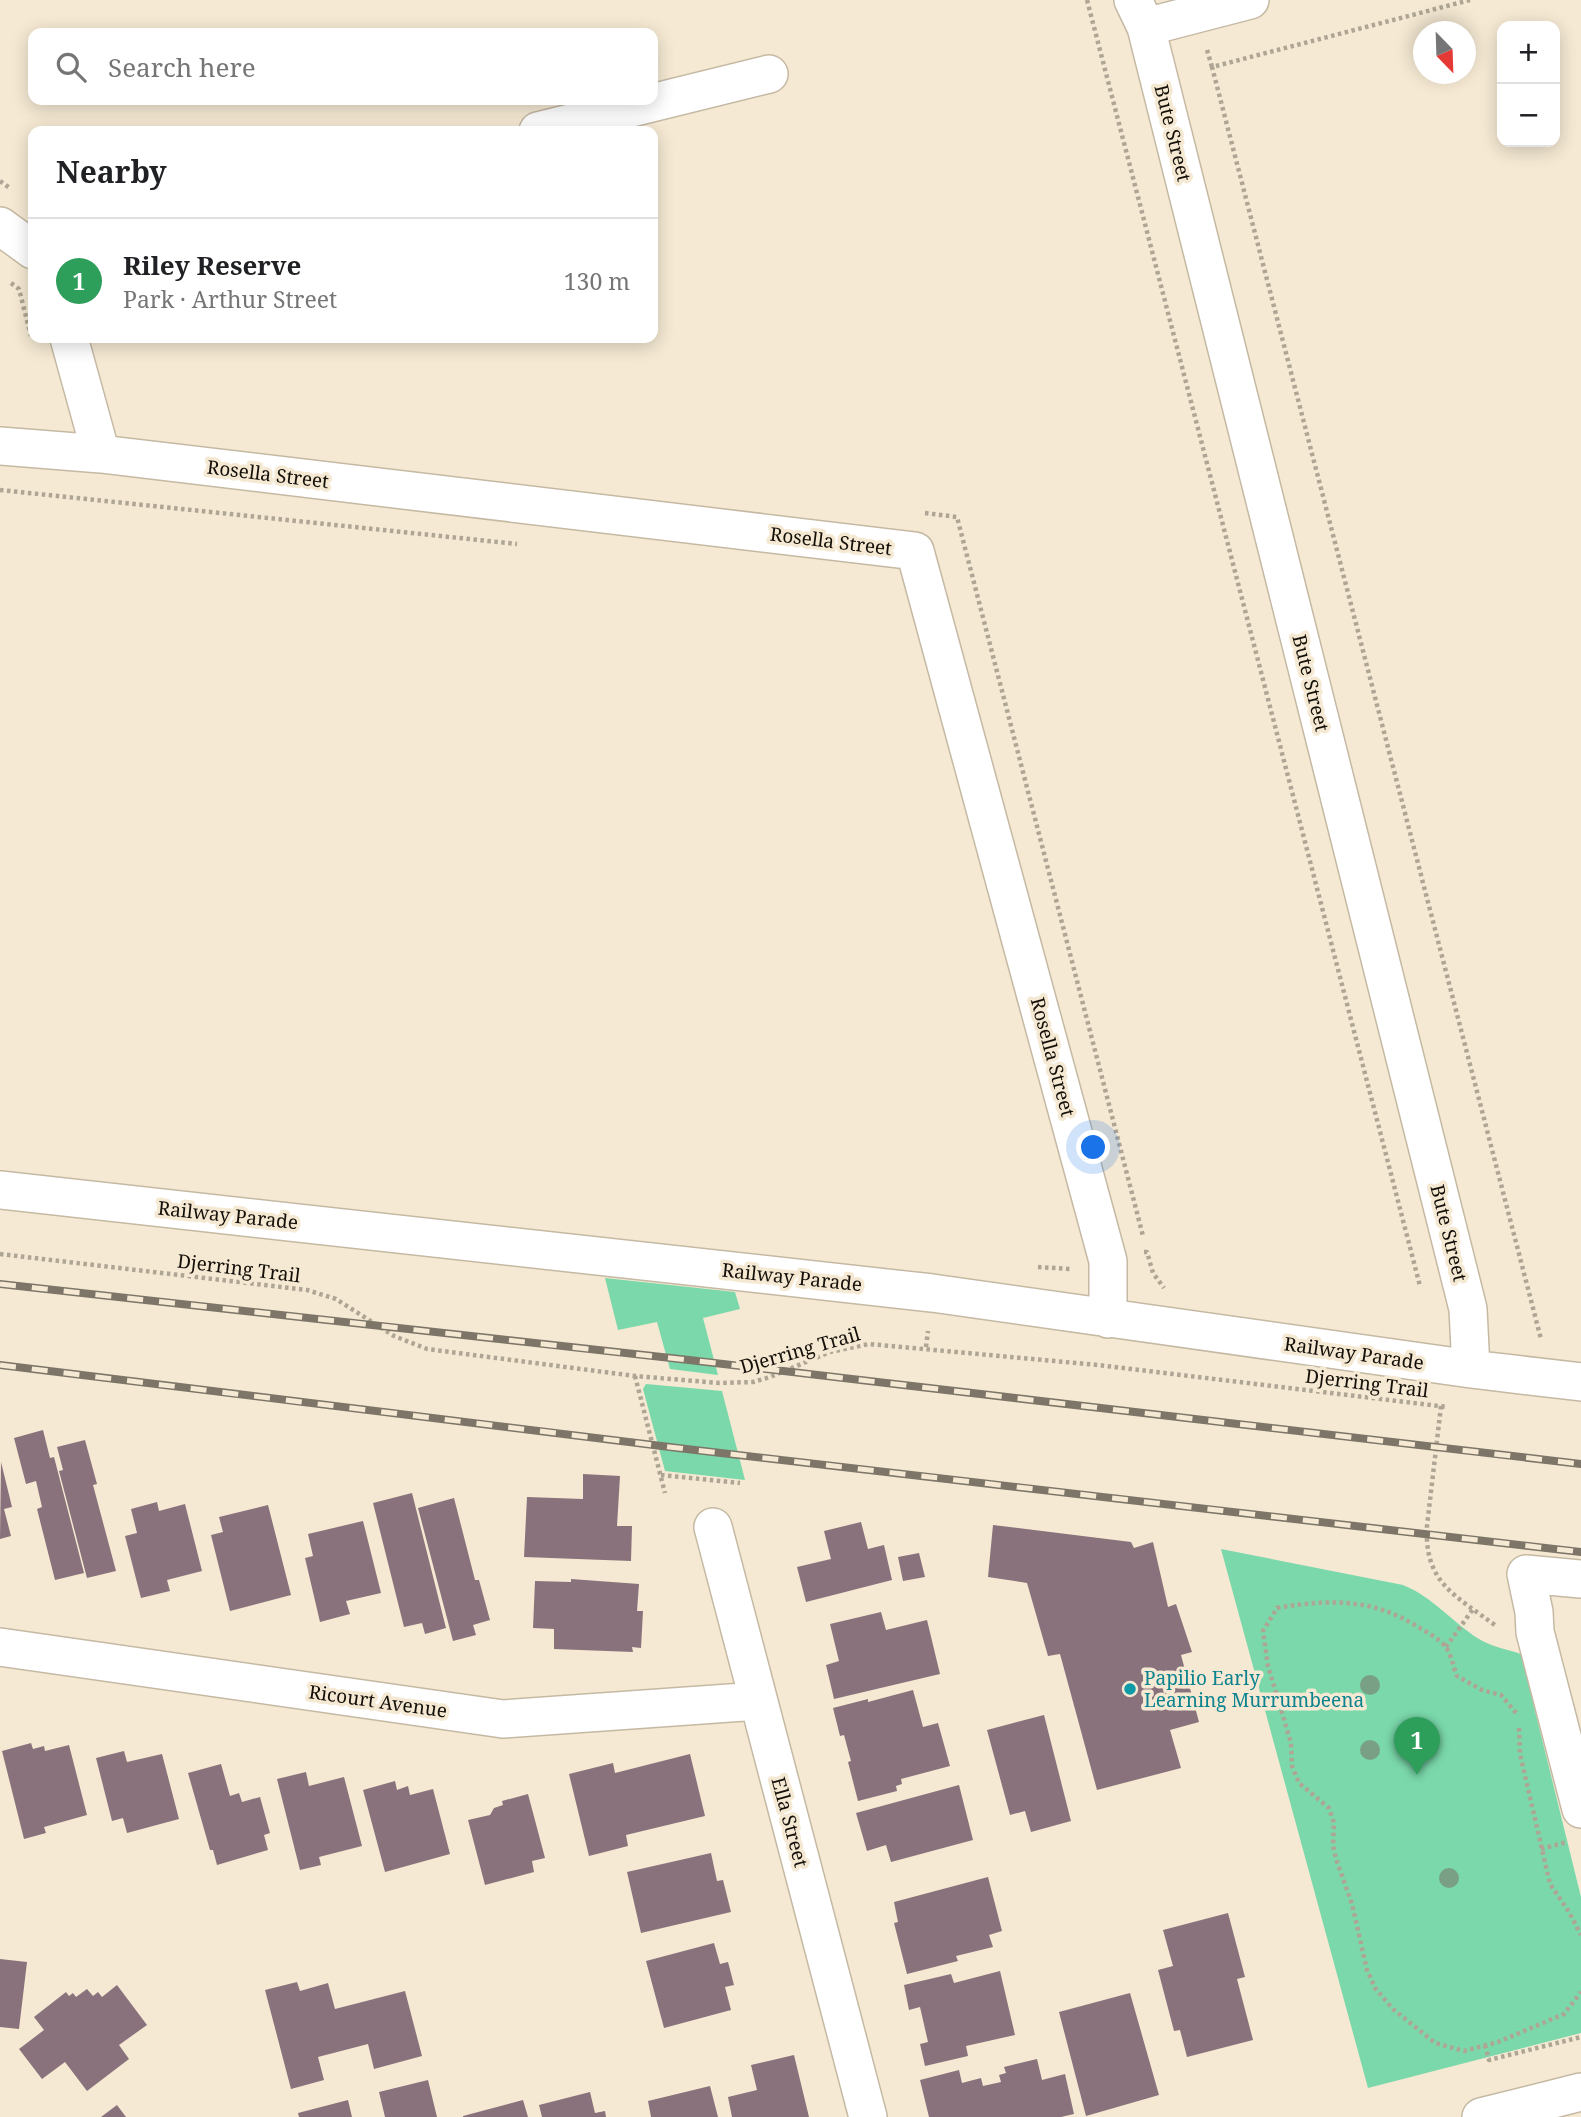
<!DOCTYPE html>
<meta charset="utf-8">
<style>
:root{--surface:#fff;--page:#f2f2f2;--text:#202124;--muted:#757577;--line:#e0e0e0;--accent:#0f766e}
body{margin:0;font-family:"Noto Serif",serif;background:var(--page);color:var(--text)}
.controls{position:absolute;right:21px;top:21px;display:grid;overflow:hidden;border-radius:14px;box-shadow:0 4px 18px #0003}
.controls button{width:63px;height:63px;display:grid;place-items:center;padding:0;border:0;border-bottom:2px solid var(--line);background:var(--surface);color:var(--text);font:35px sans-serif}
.compass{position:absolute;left:1413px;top:21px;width:63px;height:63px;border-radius:50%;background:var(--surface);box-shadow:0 4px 18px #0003;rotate:157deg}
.you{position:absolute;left:1094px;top:1148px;width:24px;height:24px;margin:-18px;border:5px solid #fff;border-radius:50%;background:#1a73e8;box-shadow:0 0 0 10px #1a73e833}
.badge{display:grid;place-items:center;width:46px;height:46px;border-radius:50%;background:var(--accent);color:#fff;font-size:23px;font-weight:700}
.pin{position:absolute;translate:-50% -58px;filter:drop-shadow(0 2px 4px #0008)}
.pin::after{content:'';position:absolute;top:37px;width:24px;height:21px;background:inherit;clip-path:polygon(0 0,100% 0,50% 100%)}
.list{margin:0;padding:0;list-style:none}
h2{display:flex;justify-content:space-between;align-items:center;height:91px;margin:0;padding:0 28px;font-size:30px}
h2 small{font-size:23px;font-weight:400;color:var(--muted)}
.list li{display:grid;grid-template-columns:46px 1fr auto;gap:21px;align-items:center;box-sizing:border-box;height:126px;padding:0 28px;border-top:2px solid var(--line)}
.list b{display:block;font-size:26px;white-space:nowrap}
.list p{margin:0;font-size:23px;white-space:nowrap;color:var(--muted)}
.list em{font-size:23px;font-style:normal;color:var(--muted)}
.icon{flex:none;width:38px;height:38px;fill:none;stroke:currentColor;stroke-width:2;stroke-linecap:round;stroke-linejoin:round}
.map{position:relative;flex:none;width:1581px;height:2117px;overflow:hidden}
.search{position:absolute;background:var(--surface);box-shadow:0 4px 18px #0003;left:28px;top:28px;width:630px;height:77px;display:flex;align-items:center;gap:18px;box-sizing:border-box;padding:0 24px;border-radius:14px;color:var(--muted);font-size:26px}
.panel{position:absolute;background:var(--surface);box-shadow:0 4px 18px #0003;left:28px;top:126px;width:630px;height:217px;border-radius:14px}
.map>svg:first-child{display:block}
.green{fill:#7ad8aa}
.building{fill:#89727c}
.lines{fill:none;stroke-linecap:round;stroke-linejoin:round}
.minor-casing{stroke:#c5b9a4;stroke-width:40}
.path{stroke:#aea594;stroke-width:4.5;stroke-dasharray:3.5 3.5;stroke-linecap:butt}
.minor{stroke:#fff;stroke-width:37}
.rail-casing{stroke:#7d7567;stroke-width:8}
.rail{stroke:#f5e9d3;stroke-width:5;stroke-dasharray:16;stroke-linecap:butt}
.tree{fill:#79a084}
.culture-dot{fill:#0f9aa8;stroke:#f5e9d3;stroke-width:2.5}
.labels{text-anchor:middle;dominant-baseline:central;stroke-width:7;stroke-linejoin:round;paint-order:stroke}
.street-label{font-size:19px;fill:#141009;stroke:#f5e9d3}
.culture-label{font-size:19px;fill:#0d838f;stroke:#f5e9d3;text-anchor:start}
</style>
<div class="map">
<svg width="1581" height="2117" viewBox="0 0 1581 2117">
<rect width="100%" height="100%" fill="#f5e9d3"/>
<!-- green -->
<path class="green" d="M605,1278L735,1292L740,1309L703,1318L718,1375L670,1369L657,1322L618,1330Z
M646,1384L722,1391L745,1480L665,1471L643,1389Z
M1221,1549L1403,1585C1433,1597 1453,1623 1479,1639C1492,1647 1507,1649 1521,1654L1581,1897V2033L1368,2088Z"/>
<!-- building -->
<path class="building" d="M43,1430L50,1458L54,1457L84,1573L55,1580L37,1509L42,1507L36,1481L26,1484L14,1438Z
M85,1440L97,1484L93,1485L116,1571L87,1578L59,1471L63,1470L57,1447Z
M1,1462L12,1507L4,1509L11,1536L0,1539Z
M583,1474L620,1476L617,1526H632L631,1561L524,1557L527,1497L583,1499Z
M412,1493L446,1628L425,1634L422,1623L404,1627L373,1503Z
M454,1498L475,1580H479L490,1620L473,1625L476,1635L453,1641L418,1508Z
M157,1502L159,1511L185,1504L202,1571L167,1580L170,1591L141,1598L125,1536L137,1533L131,1509Z
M268,1505L291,1595L230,1611L211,1535L223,1532L219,1517Z
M363,1521L381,1593L346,1601L350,1614L320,1622L305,1558L313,1556L308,1534Z
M861,1522L868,1549L884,1545L892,1580L806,1602L797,1567L831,1559L824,1531Z
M993,1525L1131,1542L1134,1548L1153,1542L1168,1607L1176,1604L1192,1652L1181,1655L1199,1722L1170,1730L1181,1768L1097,1790L1060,1654L1048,1656L1027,1583L988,1577Z
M919,1553L925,1577L903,1581L898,1557Z
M571,1579L639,1584L637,1611H643L641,1648L632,1647L633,1652L554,1649V1629L533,1628L535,1581L571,1582Z
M881,1612L886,1630L927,1620L940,1674L834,1699L826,1665L839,1661L830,1624Z
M913,1690L923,1727L938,1723L950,1766L901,1779L902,1784L896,1786L897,1791L858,1801L848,1762L851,1761L844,1735L840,1736L833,1708L868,1699V1702Z
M1044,1715L1071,1821L1031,1832L1025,1811L1010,1815L987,1730Z
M31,1743L33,1749L44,1746L45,1751L69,1745L87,1815L44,1827L46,1833L24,1839L2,1751Z
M124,1751L127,1762L162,1754L179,1819L127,1833L123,1818L112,1821L96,1758Z
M690,1754L705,1816L626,1835L628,1846L589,1856L569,1774L613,1763L615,1773Z
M221,1764L230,1796L239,1793L242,1802L260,1797L270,1833L264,1835L268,1850L217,1865L213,1850H210L188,1773Z
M306,1772L309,1786L344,1777L362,1846L319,1857L321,1865L300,1870L277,1779Z
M395,1781L397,1790L408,1786L410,1795L433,1789L450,1854L385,1872L363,1790Z
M959,1785L973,1840L891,1862L886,1845L867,1851L856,1813Z
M528,1794L545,1858L532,1861L534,1872L485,1885L468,1820L490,1815L494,1808L503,1805L502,1801Z
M711,1853L717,1881L723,1880L731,1912L641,1933L627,1872Z
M988,1877L1002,1931L989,1935L993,1947L956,1956L958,1961L907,1974L894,1923L898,1922L894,1902Z
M1228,1913L1245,1977L1237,1979L1253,2040L1187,2057L1180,2030L1174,2031L1158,1970L1173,1966L1163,1930Z
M714,1943L720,1964L728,1962L734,1985L725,1987L731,2010L664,2028L646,1961Z
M0,1959L27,1962L19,2029L0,2027Z
M1000,1971L1015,2035L966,2046L968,2056L925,2066L920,2044L928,2042L920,2007L909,2010L904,1985L951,1974L954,1983Z
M297,1982L300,1991L328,1983L335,2009L405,1991L422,2056L374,2069L368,2044L318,2057L324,2080L291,2089L265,1990Z
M117,1985L147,2025L119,2045L129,2059L87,2091L65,2062L42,2079L19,2049L44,2030L34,2017L66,1992L69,1996L73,1993L76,1997L87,1989L93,1996L98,1992L102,1997Z
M1130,1993L1159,2095L1086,2116L1059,2012Z
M794,2055L809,2117H732L728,2097L757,2090L751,2065Z
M1037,2059L1042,2080L1065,2074L1074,2114L1061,2117H929L920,2080L959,2070L962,2083L981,2078L983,2086L1001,2082L999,2075L1006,2073L1004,2067Z
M428,2080L437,2117H385L379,2092Z
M710,2086L718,2117H651L648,2101Z
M590,2092L595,2113L605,2111L606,2117H542L539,2105Z
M348,2100L352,2117H299L298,2113Z
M523,2100L528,2117H463V2116Z
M117,2105L126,2117H101Z"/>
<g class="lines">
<!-- minor casing -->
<g class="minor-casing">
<path id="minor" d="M1133,0L1146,27L1468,1309L1471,1369
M1146,27L1250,0
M538,131L769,74
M0,226L33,250
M69,338L101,454
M0,446L101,454L915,551L1108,1261V1319
M0,1190L932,1293L1471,1369L1581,1382
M713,1527L868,2117
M1581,1579L1526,1574L1534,1612L1535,1632L1581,1809
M0,1647L503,1719L758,1701
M1481,2117L1581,2092"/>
</g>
<!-- path -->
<path class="path" d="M1087,0L1420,1286
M1470,0L1212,67L1541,1339
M1207,50L1212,67
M0,181L11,189
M11,283L19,289L31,336
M0,490L517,544
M925,513L957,517L1143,1236
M1144,1252H1147L1153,1273L1164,1288
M0,1254L307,1290L336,1299L394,1336L427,1349L635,1376L719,1383L753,1382L770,1377L830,1352L869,1344L1098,1365L1447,1407
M1038,1267L1071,1269
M926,1347L928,1331
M635,1376L665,1493
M1441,1406L1427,1526C1424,1583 1455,1595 1496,1626
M661,1475L740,1483
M1446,1647L1473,1609
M1516,1713L1501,1695L1482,1690L1457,1676C1453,1667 1451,1653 1445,1646C1438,1638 1427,1632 1418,1627C1373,1598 1328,1599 1277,1608L1263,1631L1268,1666L1291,1743L1292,1766L1299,1783L1329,1808L1334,1823L1333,1845L1336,1859L1352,1904L1367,1970L1375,1988L1393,2009L1435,2043L1464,2051L1498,2042L1564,2014L1581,1992
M1519,1728L1520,1754L1550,1884L1569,1912L1581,1935
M1541,1849L1567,1842
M1485,2045L1489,2060L1581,2037"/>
<!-- minor -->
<use href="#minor" class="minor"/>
<!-- rail casing -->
<g class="rail-casing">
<path id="rail" d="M0,1284L689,1360L1581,1464
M0,1365L678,1448L1581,1552"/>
</g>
<!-- rail -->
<use href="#rail" class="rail"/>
</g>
<!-- trees -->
<g class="tree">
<circle cx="1370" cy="1685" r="10"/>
<circle cx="1370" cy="1750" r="10"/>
<circle cx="1449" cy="1878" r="10"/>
</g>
<!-- markers -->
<circle class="culture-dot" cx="1130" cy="1689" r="7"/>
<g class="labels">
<!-- street labels -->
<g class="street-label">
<text transform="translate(1173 133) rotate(76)">Bute Street</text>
<text transform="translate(268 474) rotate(7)">Rosella Street</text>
<text transform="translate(831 541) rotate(7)">Rosella Street</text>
<text transform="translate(1311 683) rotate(76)">Bute Street</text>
<text transform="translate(1053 1057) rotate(75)">Rosella Street</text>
<text transform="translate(228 1215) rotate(6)">Railway Parade</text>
<text transform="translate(1449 1233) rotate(76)">Bute Street</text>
<text transform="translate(239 1268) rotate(7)">Djerring Trail</text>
<text transform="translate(792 1277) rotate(6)">Railway Parade</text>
<text transform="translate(800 1350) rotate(-16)">Djerring Trail</text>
<text transform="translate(1354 1353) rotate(8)">Railway Parade</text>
<text transform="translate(1367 1383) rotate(7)">Djerring Trail</text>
<text transform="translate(378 1701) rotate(8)">Ricourt Avenue</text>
<text transform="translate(790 1822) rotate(75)">Ella Street</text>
</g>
<!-- culture labels -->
<g class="culture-label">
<text x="1144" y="1678">Papilio Early<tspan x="1144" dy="22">Learning Murrumbeena</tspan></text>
</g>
</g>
</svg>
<div class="controls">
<button>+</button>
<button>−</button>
</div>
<svg class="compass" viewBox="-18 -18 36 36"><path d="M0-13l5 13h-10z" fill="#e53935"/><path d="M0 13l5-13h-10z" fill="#757577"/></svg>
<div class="you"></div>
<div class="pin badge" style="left:1417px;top:1775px;background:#2e9e5b">1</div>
<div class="search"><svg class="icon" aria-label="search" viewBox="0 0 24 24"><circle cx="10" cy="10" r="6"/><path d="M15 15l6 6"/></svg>Search here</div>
<section class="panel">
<h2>Nearby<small></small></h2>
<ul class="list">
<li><span class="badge" style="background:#2e9e5b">1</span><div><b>Riley Reserve</b><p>Park · Arthur Street</p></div><em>130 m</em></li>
</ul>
</section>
</div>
